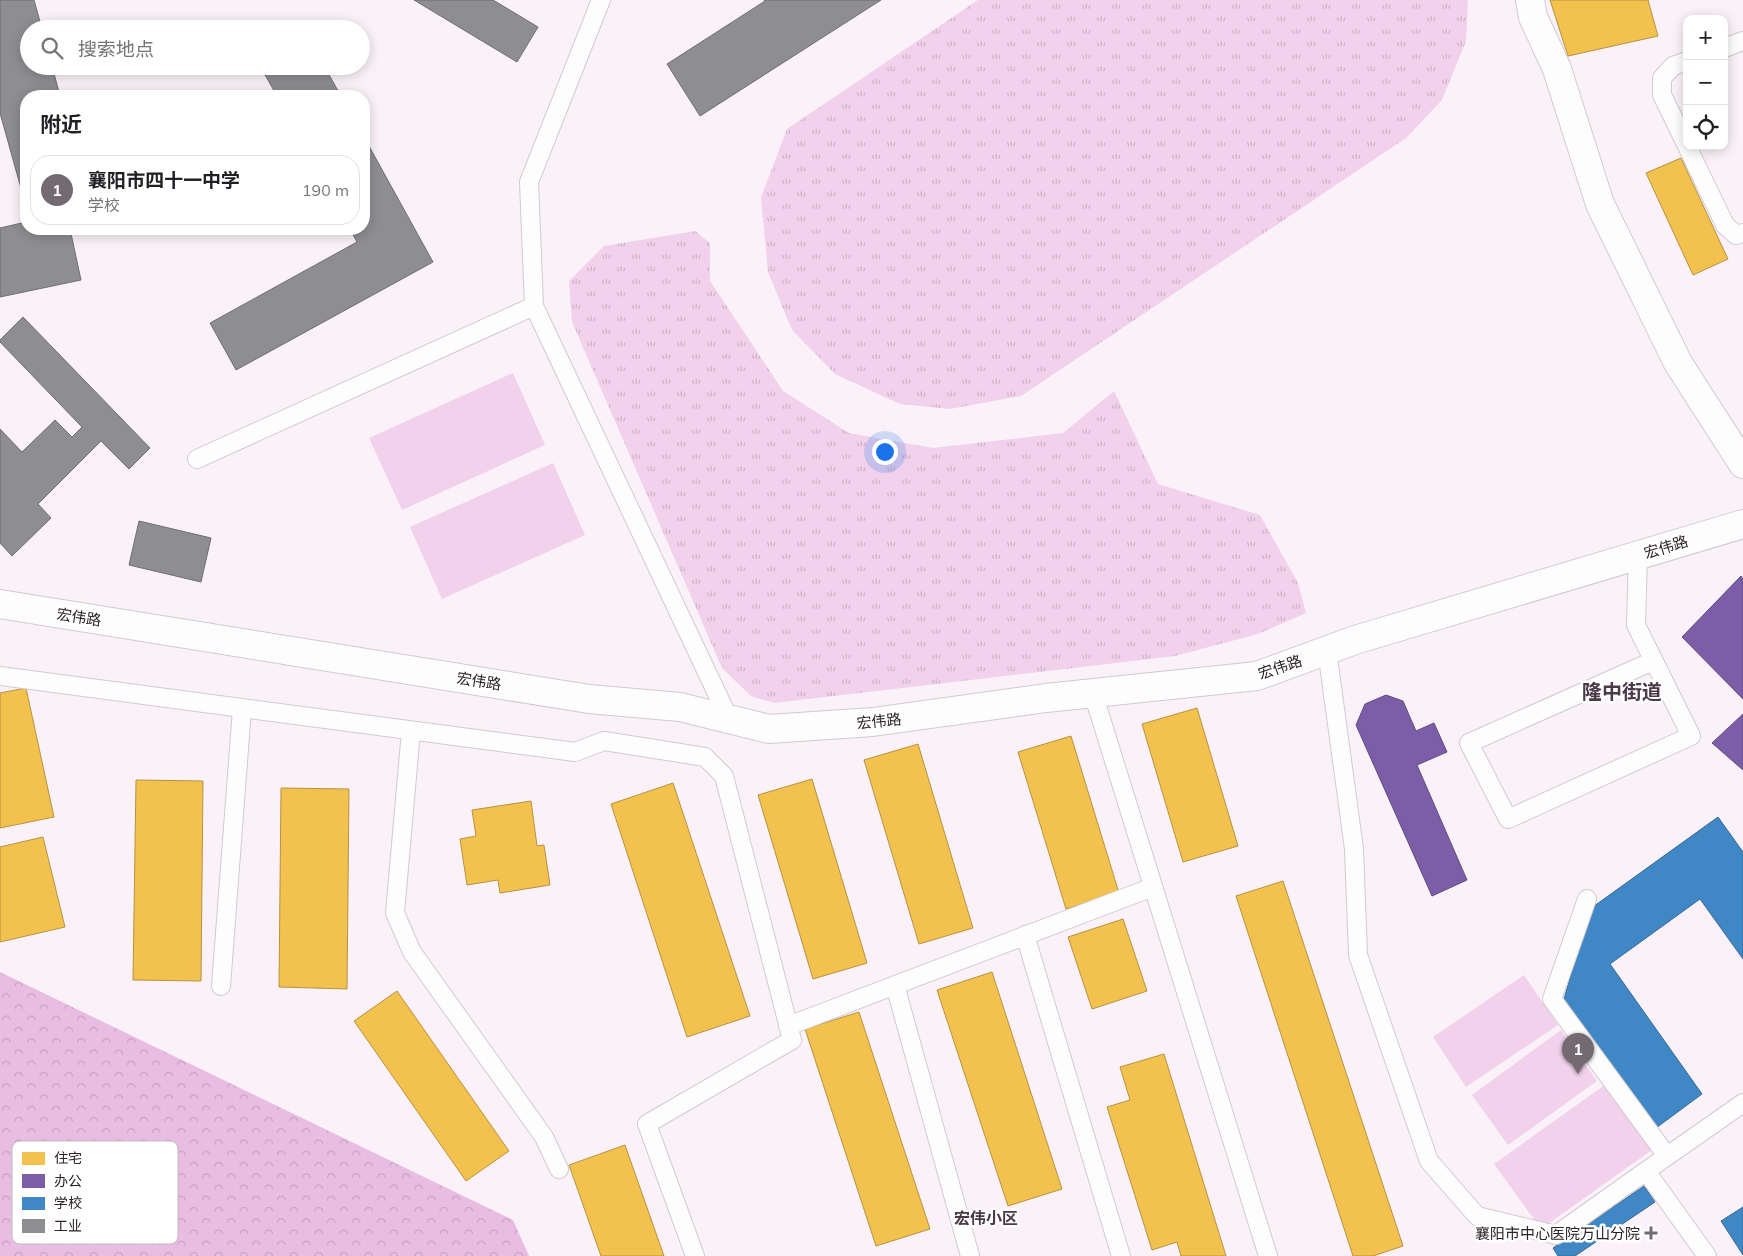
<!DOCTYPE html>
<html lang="zh">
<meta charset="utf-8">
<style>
:root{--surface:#fff;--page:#f2f2f2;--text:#202124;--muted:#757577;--line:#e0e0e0;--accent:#736b71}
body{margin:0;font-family:Mulish,"Noto Sans SC",sans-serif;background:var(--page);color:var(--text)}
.controls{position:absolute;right:15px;top:15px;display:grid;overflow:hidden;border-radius:10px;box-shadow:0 2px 12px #0003}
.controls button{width:45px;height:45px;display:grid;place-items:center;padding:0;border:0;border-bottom:1px solid var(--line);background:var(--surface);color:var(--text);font:25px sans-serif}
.you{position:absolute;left:884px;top:451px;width:18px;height:18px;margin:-12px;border:4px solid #fff;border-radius:50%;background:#1a73e8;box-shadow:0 0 0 8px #1a73e833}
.badge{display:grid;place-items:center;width:32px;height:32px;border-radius:50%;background:var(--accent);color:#fff;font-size:16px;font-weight:700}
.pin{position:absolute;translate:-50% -41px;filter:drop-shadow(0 1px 2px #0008)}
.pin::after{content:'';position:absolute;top:26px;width:18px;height:15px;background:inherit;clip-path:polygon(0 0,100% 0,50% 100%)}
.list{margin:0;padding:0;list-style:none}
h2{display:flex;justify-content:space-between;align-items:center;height:65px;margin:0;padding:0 20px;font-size:21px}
h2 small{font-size:16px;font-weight:400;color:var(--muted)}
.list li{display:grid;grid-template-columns:32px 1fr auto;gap:15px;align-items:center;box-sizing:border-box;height:70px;margin:0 10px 10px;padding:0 10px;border:1px solid var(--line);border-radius:20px}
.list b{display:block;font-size:19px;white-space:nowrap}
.list p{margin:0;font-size:16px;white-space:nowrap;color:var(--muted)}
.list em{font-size:16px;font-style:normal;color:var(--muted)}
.icon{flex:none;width:28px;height:28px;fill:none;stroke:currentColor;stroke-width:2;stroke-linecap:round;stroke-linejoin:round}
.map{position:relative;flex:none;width:1743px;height:1256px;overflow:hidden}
.search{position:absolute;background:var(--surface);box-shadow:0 2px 12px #0003;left:20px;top:20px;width:350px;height:55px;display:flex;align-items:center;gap:12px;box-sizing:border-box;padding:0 18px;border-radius:28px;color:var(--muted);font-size:19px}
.panel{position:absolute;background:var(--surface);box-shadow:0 2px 12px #0003;left:20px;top:90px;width:350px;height:145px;border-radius:20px}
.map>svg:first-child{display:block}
.grass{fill:url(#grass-tufts)}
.forest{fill:url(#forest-crowns)}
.pitch{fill:#f1d1eb}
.homes{fill:#f2c14e;stroke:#b69243}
.offices{fill:#7b5ea7;stroke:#634c81}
.schools{fill:#3f88c5;stroke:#396a96}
.industry{fill:#8d8d92;stroke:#706d72}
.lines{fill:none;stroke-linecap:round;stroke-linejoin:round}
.lane-casing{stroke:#d1cad0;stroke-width:20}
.street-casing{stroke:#d1cad0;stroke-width:30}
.lane{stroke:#fefdfe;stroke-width:18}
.street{stroke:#fefdfe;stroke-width:28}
.poi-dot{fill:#736b71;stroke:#fff;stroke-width:2}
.labels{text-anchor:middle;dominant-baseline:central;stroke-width:5;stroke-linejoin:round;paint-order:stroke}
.street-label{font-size:15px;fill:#2b2329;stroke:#fff}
.poi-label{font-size:15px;fill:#2b2329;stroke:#fff;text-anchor:end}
.neighbourhood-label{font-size:16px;font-weight:bold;fill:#4a3947;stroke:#fff}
.district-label{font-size:20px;font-weight:bold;fill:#4a3947;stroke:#fff}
.key{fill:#fff;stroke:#bfbdbf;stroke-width:1}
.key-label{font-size:14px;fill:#2b2329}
</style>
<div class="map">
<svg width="1743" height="1256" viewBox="0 0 1743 1256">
<defs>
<pattern id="grass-tufts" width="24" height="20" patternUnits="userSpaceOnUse" patternTransform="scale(1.25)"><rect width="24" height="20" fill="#f1d1eb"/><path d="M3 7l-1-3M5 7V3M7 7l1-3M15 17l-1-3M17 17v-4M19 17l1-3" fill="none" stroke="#cfb3ca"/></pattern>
<pattern id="forest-crowns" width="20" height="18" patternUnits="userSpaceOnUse" patternTransform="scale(1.25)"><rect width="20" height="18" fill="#e8bde1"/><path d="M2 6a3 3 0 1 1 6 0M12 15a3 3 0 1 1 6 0" fill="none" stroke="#c7a2c1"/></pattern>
</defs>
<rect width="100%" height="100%" fill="#faf2f8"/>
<!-- grass -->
<path class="grass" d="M978,0H1468L1466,41L1442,100L1406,138L1021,396L950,409L900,404L835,374L792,330L768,272L761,197L787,129Z
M695,231L710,243V281L783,391L849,433L933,448L1063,433L1114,391L1158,484L1260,515L1298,583L1306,613L1258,634L1175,656L774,703L751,696L722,668L572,322L569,281L604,246Z"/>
<!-- forest -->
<path class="forest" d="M0,972L513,1220L529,1256H0Z"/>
<!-- pitch -->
<path class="pitch" d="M513,373L545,445L402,510L369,438Z
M553,463L585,535L442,599L410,527Z
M1524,975L1558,1025L1466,1087L1433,1037Z
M1561,1030L1597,1081L1508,1145L1472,1095Z
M1609,1082L1656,1147L1541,1229L1494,1164Z"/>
<!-- homes -->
<path class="homes" d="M1550,0H1648L1658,36L1568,56Z
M1681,158L1728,259L1693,275L1646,173Z
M26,688L54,817L0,828V693Z
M1197,708L1238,846L1183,862L1142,724Z
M1071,736L1119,893L1066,909L1018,752Z
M918,744L973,928L919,944L864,760Z
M812,779L867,963L813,979L758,795Z
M136,780L203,781L201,981L133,980Z
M673,783L750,1016L687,1037L611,804Z
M281,788L349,789L347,989L279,987Z
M531,801L537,846L544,845L550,885L500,893L498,880L467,885L460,839L476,836L472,810Z
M43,837L65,927L0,942V847Z
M1283,881L1403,1246L1373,1256H1353L1236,896Z
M1123,919L1147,991L1092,1009L1068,937Z
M992,972L1062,1189L1008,1206L937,990Z
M397,991L509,1151L466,1181L354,1021Z
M859,1012L930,1229L876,1246L805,1029Z
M1164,1054L1226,1256H1181L1177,1242L1152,1250L1107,1107L1130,1100L1120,1067Z
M625,1145L664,1256H601L569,1165Z"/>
<!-- offices -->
<path class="offices" d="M1741,576L1743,579V699L1682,637Z
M1386,695L1403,701L1416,731L1434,723L1447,752L1417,765L1467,880L1432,896L1356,725L1365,704Z
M1743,714V770L1712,743Z"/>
<!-- schools -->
<path class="schools" d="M1718,817L1743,852V959L1700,899L1610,964L1702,1094L1656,1128L1564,999L1590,909Z
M1644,1186L1655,1202L1575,1256H1558L1553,1248Z
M1743,1207V1255L1721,1221Z"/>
<!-- industry -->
<path class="industry" d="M0,0H34L42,29H29V66H52L60,96H26V206L0,113Z
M414,0H493L538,27L517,62Z
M764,0H881L700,116L667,64L765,1Z
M276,66H324L341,96H277L264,73Z
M364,137L433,262L236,370L210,323L357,242L350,229H364Z
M26,222V229H70L81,280L0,297V228Z
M23,317L150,448L129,469L101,441L38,504L51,518L12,556L0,543V429L22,452L55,420L72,437L82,427L0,342V340Z
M139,521L211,538L201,582L129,565Z"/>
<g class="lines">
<!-- lane casing -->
<g class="lane-casing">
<path id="lane" d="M1724,48L1743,41
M1687,61L1673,66L1662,78V95L1687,146
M1687,146L1725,225L1736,235L1743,233
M534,306L529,182L601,0
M197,459L534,306L729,719
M1638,555L1636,625L1691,736L1508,819L1469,743L1653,661
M1327,650L1354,849L1358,955L1429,1161L1477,1216L1556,1235L1646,1171
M0,676L575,752L604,741L705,757L724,776L792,1040L647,1124L695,1256
M1093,693L1268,1256
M411,731L395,913L412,952L544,1137L559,1169
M1587,899L1552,999L1667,1156
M1025,935L1121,1256
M895,985L970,1256
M221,986L242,709
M788,1026L1153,887
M1707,1256L1646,1171L1743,1103"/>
</g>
<!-- street casing -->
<g class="street-casing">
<path id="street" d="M1530,0L1533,17L1557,69L1600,204L1678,363L1743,464
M0,604L589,699L680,707L769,729L873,722L1046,698L1257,676L1355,640L1743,524"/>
</g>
<!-- lane -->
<use href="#lane" class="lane"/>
<!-- street -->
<use href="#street" class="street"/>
</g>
<!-- markers -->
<path class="poi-dot" d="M1648.5 1225.5h5v5h5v5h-5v5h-5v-5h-5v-5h5z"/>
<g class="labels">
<!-- street labels -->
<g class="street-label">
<text transform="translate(1666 547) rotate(-17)">宏伟路</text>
<text transform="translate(79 617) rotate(9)">宏伟路</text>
<text transform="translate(1280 667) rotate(-19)">宏伟路</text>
<text transform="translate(479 681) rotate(9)">宏伟路</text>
<text transform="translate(879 721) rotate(-6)">宏伟路</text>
</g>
<!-- poi labels -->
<g class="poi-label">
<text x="1640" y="1233">襄阳市中心医院万山分院</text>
</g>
<!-- neighbourhood labels -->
<g class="neighbourhood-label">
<text x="986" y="1218">宏伟小区</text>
</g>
<!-- district labels -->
<g class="district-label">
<text x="1622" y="691">隆中街道</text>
</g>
</g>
<!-- legend -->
<rect x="12" y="1141" width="166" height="103" rx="8" class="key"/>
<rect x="22" y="1152" width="23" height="13" fill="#f2c14e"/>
<rect x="22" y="1174" width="23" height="14" fill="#7b5ea7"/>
<rect x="22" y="1197" width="23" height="13" fill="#3f88c5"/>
<rect x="22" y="1219" width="23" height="14" fill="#8d8d92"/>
<g class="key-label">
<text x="54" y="1163">住宅</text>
<text x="54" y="1186">办公</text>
<text x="54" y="1208">学校</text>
<text x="54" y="1231">工业</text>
</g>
</svg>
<div class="controls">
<button>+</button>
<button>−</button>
<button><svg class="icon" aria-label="locate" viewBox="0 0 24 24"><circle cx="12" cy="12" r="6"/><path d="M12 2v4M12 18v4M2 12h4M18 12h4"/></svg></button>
</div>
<div class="you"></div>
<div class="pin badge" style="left:1578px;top:1074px">1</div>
<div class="search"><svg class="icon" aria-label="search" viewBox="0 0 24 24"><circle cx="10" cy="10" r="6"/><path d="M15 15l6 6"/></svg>搜索地点</div>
<section class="panel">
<h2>附近<small></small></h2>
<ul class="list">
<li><span class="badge">1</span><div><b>襄阳市四十一中学</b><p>学校</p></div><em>190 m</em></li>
</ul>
</section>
</div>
